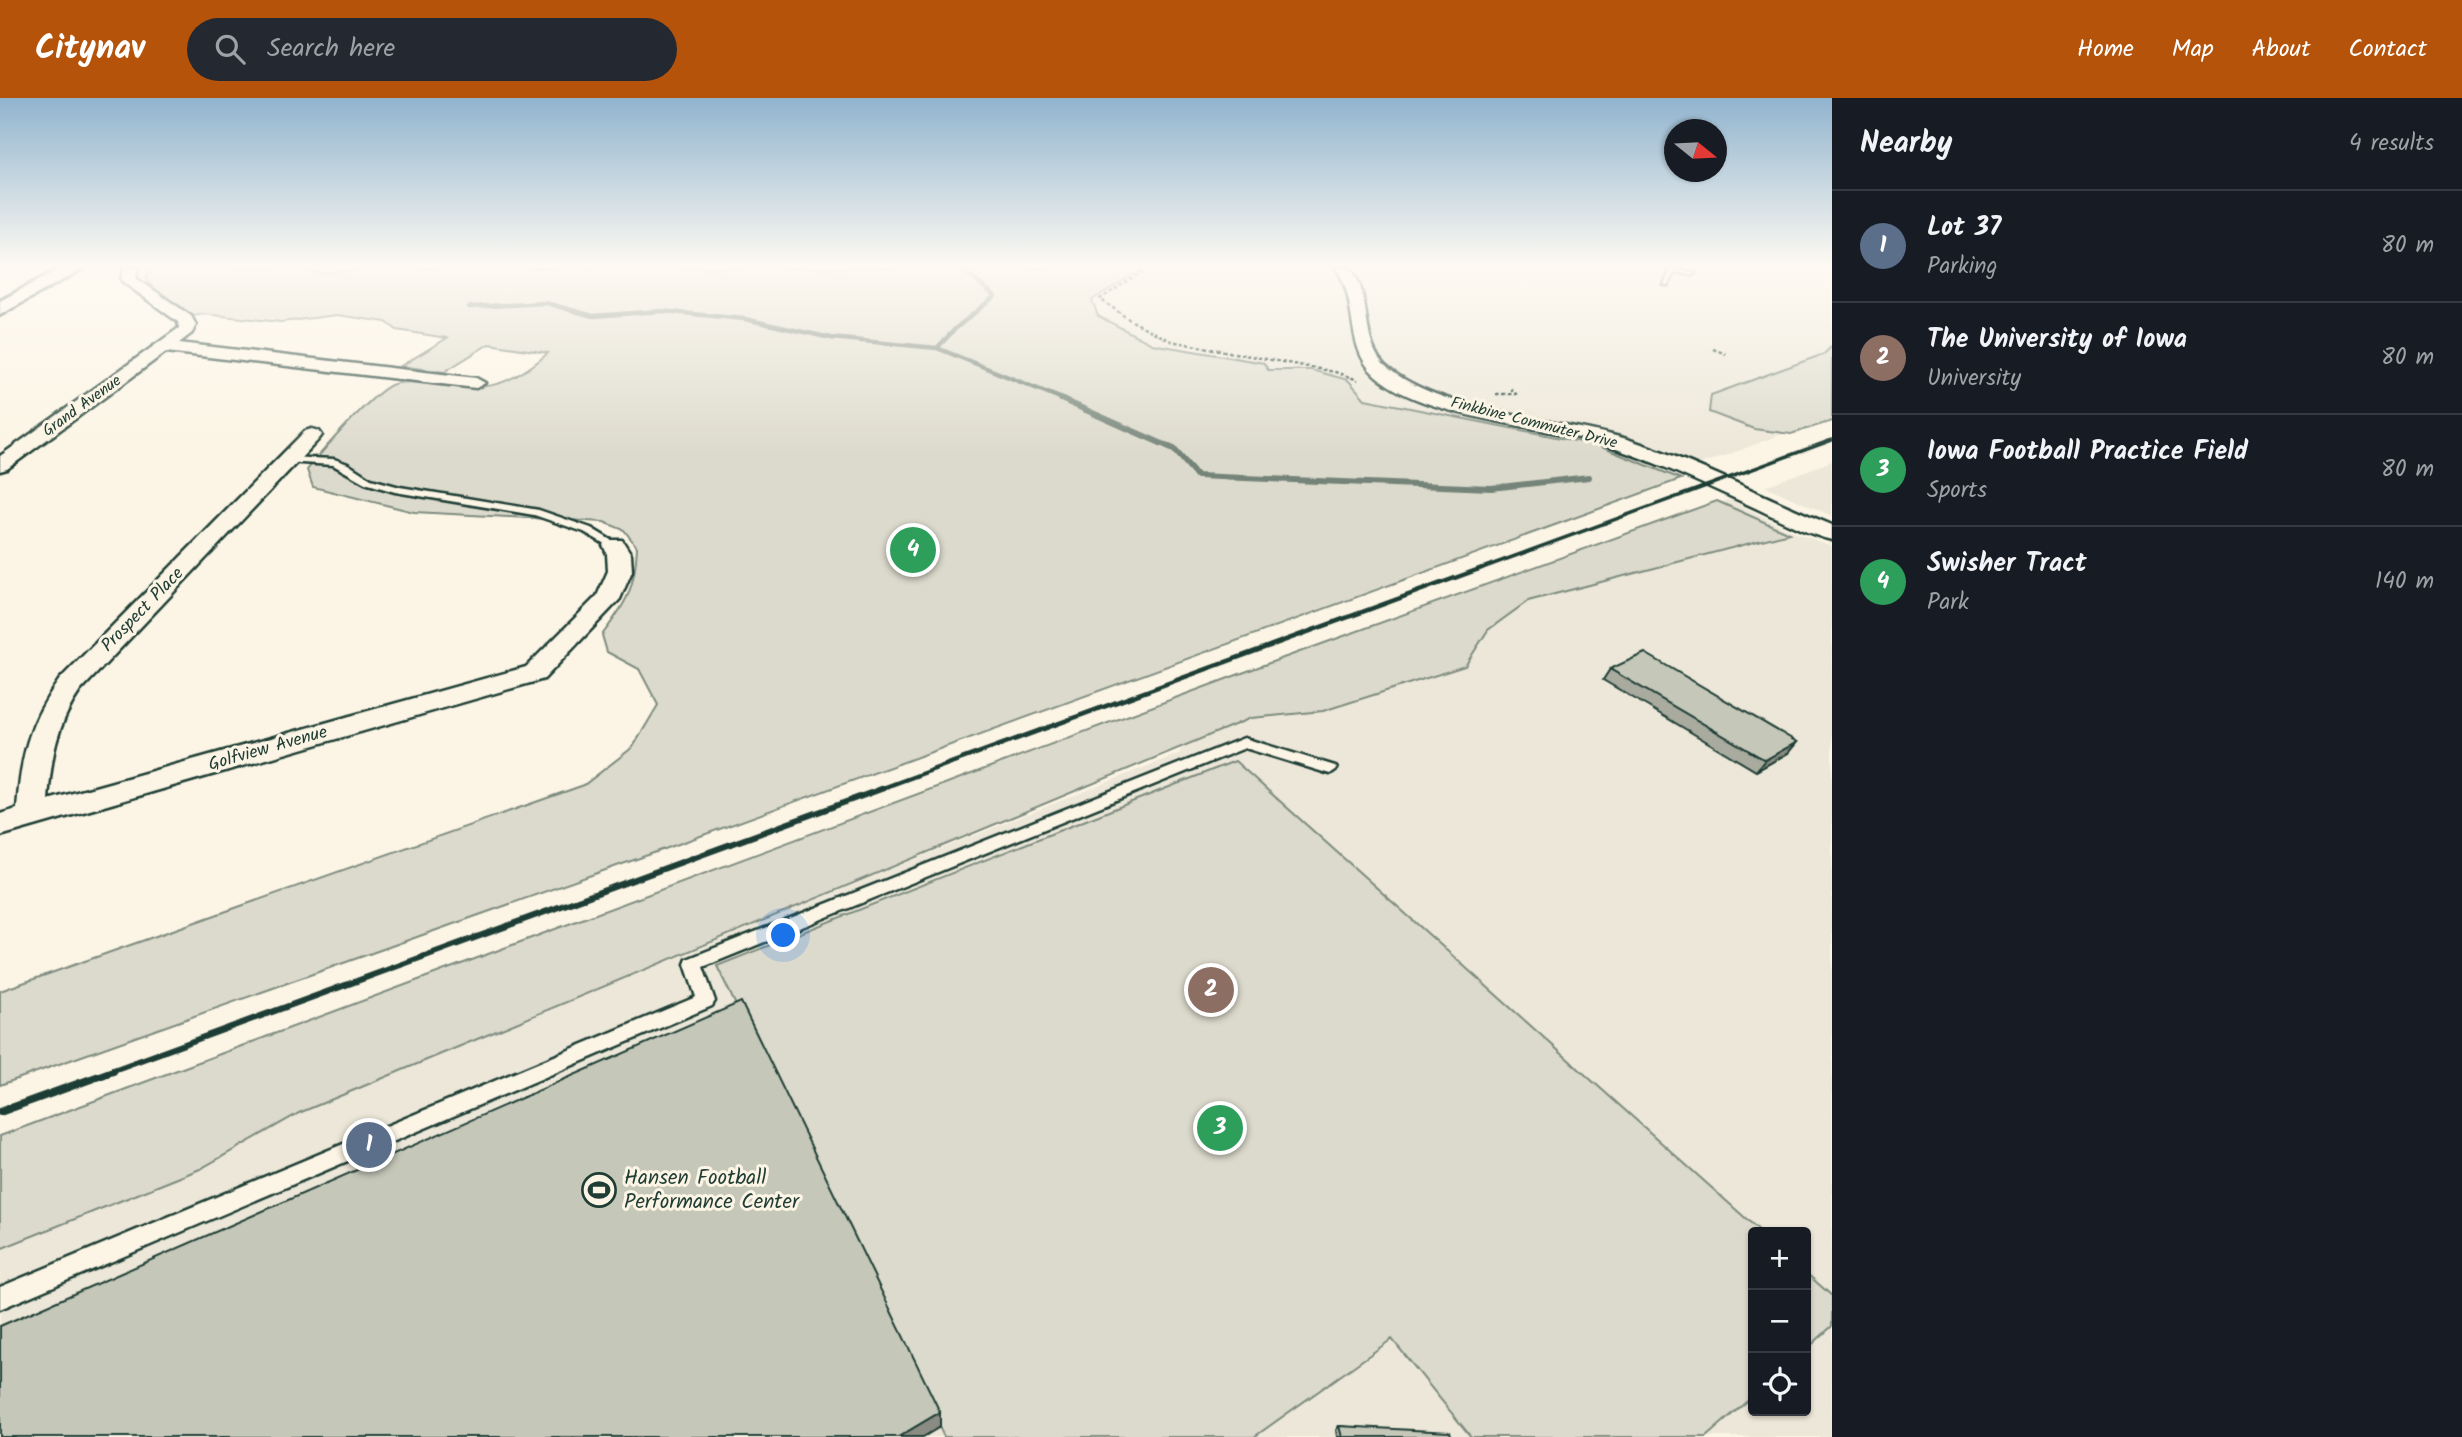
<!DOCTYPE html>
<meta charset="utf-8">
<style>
:root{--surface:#171b24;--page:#242831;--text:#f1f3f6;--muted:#9ea1a6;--line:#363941;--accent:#b45309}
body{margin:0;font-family:Kalam,sans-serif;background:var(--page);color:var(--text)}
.controls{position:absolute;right:21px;bottom:21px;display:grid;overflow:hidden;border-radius:7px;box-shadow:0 2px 5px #0004}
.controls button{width:63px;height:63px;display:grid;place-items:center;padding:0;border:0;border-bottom:2px solid var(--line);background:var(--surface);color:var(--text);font:35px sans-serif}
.compass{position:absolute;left:1664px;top:21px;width:63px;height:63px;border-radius:50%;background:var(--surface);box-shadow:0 2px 5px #0004;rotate:108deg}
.you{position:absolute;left:784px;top:838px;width:24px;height:24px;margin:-18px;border:5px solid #fff;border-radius:50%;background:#1a73e8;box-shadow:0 0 0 10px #1a73e833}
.badge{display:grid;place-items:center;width:46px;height:46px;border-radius:50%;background:var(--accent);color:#fff;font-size:23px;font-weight:700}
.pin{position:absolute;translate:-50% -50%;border:4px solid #fff;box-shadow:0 2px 7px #0006}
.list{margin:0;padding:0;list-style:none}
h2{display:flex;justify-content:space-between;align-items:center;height:91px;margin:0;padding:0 28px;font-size:30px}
h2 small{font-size:23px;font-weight:400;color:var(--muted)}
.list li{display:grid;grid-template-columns:46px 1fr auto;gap:21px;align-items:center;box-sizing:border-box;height:112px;padding:0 28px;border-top:2px solid var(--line)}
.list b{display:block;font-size:26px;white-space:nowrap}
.list p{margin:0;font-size:23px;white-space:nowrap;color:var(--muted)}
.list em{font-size:23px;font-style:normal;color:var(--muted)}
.icon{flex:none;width:38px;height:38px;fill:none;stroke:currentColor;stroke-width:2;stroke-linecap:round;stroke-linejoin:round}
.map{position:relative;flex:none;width:1832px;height:1339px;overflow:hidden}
header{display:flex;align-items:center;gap:42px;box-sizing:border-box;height:98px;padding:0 35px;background:var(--accent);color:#fff}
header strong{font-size:33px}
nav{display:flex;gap:38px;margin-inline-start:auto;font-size:24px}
.search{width:490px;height:63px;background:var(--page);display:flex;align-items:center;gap:18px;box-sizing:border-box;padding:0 24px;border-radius:38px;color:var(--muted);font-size:26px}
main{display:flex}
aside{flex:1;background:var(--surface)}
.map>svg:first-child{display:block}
.built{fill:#ece7d8;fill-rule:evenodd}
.green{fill:#dcdacc;stroke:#7e8c80;stroke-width:2}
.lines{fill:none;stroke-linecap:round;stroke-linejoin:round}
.stream-far1{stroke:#758479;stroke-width:4.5}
.stream{stroke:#758479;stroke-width:6}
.service-casing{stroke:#1f3d34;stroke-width:5}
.minor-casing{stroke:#1f3d34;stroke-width:5}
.secondary-casing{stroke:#1f3d34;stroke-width:6}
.path{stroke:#1f3d34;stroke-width:2.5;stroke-dasharray:3.5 2.5;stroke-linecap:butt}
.service{fill:#fcf5e5;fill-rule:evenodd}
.minor{fill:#fcf5e5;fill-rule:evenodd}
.secondary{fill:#fcf5e5;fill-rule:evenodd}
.rail-far3{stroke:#1f3d34;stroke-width:3.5}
.rail-far2{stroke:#1f3d34;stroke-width:4.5}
.rail-far1{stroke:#1f3d34;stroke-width:6}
.rail{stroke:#1f3d34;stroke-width:8}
.wall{fill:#a9ab9f;stroke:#1f3d34;stroke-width:2}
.shaded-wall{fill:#8a8b82;stroke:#1f3d34;stroke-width:2}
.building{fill:#c5c7b9;stroke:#1f3d34;stroke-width:2}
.labels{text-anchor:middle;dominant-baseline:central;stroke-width:6;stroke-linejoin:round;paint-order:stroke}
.far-street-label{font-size:16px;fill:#1f3d34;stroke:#fcf5e5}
.street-label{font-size:18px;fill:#1f3d34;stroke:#fcf5e5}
.near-poi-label{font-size:21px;fill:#1f3d34;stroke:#fcf5e5;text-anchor:start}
</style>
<header>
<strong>Citynav</strong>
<div class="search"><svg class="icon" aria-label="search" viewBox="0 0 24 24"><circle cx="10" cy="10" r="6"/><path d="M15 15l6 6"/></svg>Search here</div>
<nav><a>Home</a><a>Map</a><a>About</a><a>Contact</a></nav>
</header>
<main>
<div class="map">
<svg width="1832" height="1339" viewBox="0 0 1832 1339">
<rect width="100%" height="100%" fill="#fcf5e5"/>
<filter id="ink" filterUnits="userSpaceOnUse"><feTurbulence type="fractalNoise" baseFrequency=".0143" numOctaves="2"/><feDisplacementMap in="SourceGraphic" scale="14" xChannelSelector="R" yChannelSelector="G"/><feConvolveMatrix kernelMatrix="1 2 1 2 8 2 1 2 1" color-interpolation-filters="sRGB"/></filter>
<g filter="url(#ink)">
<!-- built -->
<path class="built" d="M232,170H1832V317L1730,356L1142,556L1211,297Z
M1832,363V418L1765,388Z
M1729,401L1796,435L1832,448V1339H0V1129L1180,655L1189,605ZM1753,1134H1806V1313H1753Z"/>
<!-- green -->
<path class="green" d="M152,170H293L325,175L372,170H1144L1092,202L1098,218L1152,246L1264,265L1268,272H1311L1348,282L1365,301L1596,347L1681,381L662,752L0,987V893L584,687L633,649L658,607L639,571L607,554L602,537C627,504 635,491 637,449L624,432L604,424L414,414L313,389L307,372C322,353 372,296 391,287C404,282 420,285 434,287C485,293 508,290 548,255L489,246L444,274L401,268L447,240L397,232L386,224L337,217L281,224L203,216L194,218L149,186L146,179Z
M1832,248V323L1791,336L1754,331L1709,314L1711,297L1824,256Z
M1717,403L1789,435L1528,503L1488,532L1465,568L1323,613L1251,620L299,1015L200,1071L0,1151V1038L1261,568Z
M1235,663L1761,1134H1753V1298L1706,1339H1471L1392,1241L1254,1339H944L717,868Z
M1806,1175L1832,1198V1228L1806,1252Z"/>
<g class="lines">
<!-- stream-far1 -->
<path class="stream-far1" d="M955,170L968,176L995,198L956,230L937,250L1065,302
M469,209L546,205L593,218L661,213L745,221L831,240L937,250"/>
<!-- stream -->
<path class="stream" d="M1061,301L1174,351L1197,378L1491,390L1589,379"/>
<!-- service casing -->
<g class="service-casing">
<path id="service" d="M1671,171L1695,175L1692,177L1675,174L1668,187H1664Z
M287,359L334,361L348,366L371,381L400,389L539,412L591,430L619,447L618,449H610L584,434L534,417L395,394L365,385L333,367L284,364L282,362Z
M1244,640L1335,668L1337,671L1330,676L1245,650L703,869L715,903L712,908L0,1211V1189L696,899L685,866L687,861Z"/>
</g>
<!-- minor casing -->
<g class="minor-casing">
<path id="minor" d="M124,170H138L136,180L191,218L196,227L192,235L179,245L476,280L485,285L476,290L166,254L7,371L0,373V358L179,230L178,224L123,184L121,181Z
M1336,170H1350C1374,199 1358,247 1389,271C1447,316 1556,320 1627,341C1697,364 1763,399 1832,427V442C1803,435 1776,419 1749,407C1697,383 1646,359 1591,343C1531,326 1421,319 1375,277C1344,248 1359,203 1336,170Z
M312,331L319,333L322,337L319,341L80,593C56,627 51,662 48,702L526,569L597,498L608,473L607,456L603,447L606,442H622L631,456L632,473L620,501L544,581L0,738V716L17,711C21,658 28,625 60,581L305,333Z"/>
</g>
<!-- secondary casing -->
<g class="secondary-casing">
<path id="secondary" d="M61,170H84L0,217V203Z"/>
</g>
<!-- path -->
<path class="path" d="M1148,170L1100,201L1130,222L1171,243L1335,274L1358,282
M1713,251L1726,256
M1496,296H1516L1510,290"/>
<!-- service -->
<use href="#service" class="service"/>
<!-- minor -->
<use href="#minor" class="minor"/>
<!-- secondary -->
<use href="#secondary" class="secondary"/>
<!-- rail-far3 -->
<path class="rail-far3" d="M1477,472L1832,342"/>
<!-- rail-far2 -->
<path class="rail-far2" d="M880,691L1482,470"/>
<!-- rail-far1 -->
<path class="rail-far1" d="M108,974L884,690"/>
<!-- rail -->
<path class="rail" d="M0,1014L113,973"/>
</g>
<!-- wall -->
<path class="wall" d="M1610,571L1797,644L1788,655L1756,673L1603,582Z
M1339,1328L1452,1339H1337L1336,1332Z"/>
<!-- shaded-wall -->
<path class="shaded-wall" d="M1797,644L1788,655L1756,673L1765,662Z
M940,1314V1329L923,1339H898Z"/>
<!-- building -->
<path class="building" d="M1645,555L1797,644L1765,662L1610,571Z
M741,904L940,1314L898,1339H0V1228Z
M1339,1328L1450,1334L1452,1339H1342Z"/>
</g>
<!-- sky -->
<linearGradient id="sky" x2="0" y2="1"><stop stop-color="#91b4ce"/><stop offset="0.47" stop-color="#fefaf3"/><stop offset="1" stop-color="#fefaf3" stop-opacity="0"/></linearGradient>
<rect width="1832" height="358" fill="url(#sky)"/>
<!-- icons -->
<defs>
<g id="stadium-ring" transform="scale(1.75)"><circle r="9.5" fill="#fcf5e5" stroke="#1f3d34" stroke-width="1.5"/><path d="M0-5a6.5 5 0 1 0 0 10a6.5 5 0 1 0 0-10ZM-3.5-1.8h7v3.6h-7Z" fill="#1f3d34"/></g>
</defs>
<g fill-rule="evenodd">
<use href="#stadium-ring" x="599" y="1092"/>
</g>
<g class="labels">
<!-- far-street labels -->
<g class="far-street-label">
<text transform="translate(82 308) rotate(-36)">Grand Avenue</text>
<text transform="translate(1534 325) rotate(14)">Finkbine Commuter Drive</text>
</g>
<!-- street labels -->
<g class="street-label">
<text transform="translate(143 512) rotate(-46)">Prospect Place</text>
<text transform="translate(268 651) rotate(-16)">Golfview Avenue</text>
</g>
<!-- near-poi labels -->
<g class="near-poi-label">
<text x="624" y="1080">Hansen Football<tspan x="624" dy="24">Performance Center</tspan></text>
</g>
</g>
</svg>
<div class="controls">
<button>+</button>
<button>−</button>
<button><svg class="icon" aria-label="locate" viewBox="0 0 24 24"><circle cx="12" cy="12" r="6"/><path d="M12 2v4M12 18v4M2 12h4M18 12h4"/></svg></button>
</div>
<svg class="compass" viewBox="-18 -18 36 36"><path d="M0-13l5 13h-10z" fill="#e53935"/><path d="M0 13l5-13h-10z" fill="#9ea1a6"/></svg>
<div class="you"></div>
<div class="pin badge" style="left:369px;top:1047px;background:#5c6f8a">1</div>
<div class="pin badge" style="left:1211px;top:892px;background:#8d6e63">2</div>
<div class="pin badge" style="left:1220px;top:1030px;background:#2e9e5b">3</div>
<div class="pin badge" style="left:913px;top:452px;background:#2e9e5b">4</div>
</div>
<aside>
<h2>Nearby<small>4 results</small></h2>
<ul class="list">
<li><span class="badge" style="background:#5c6f8a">1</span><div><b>Lot 37</b><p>Parking</p></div><em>80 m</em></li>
<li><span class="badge" style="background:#8d6e63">2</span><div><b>The University of Iowa</b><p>University</p></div><em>80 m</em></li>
<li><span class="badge" style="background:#2e9e5b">3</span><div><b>Iowa Football Practice Field</b><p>Sports</p></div><em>80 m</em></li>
<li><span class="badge" style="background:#2e9e5b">4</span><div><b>Swisher Tract</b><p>Park</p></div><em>140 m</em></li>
</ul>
</aside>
</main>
